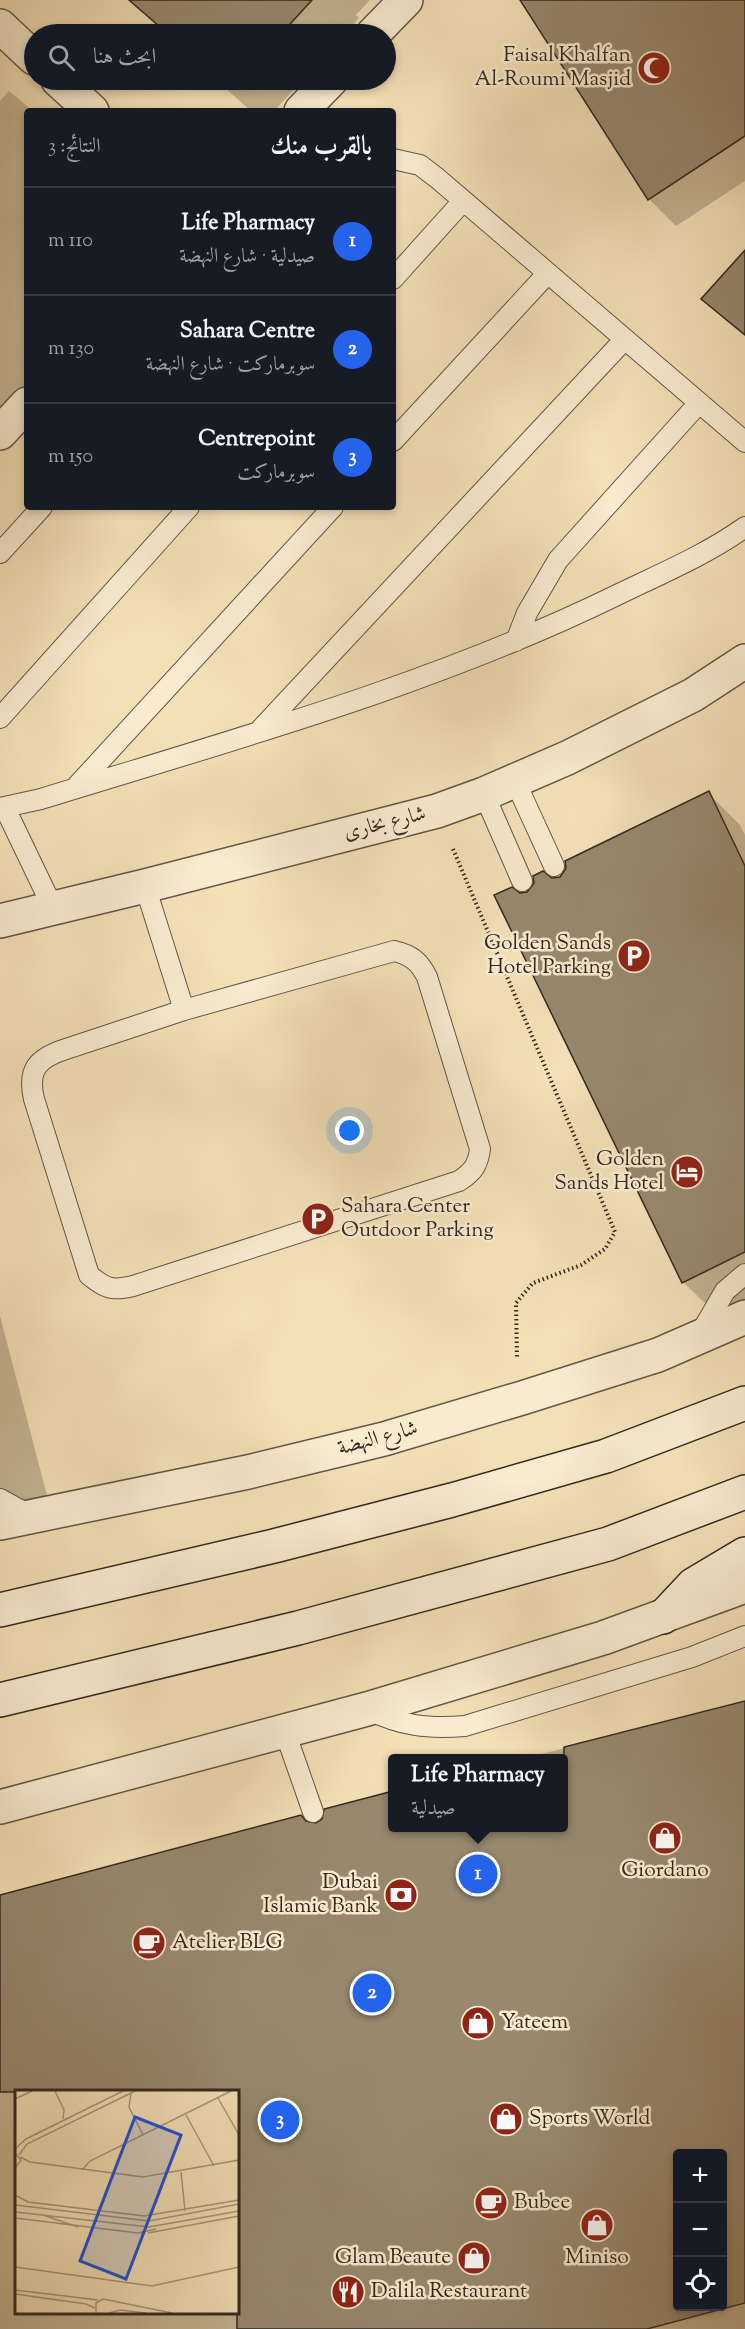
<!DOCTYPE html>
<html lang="ar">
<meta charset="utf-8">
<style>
:root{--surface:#171b24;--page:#242831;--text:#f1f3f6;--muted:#9ea1a6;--line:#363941;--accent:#2563eb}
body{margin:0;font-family:"Sorts Mill Goudy",Amiri,serif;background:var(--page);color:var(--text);direction:rtl}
.controls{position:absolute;right:18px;bottom:18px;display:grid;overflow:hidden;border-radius:6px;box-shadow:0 3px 9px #0003}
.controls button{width:54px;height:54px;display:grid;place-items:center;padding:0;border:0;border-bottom:2px solid var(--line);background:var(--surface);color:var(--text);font:30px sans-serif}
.you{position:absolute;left:350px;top:1131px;width:21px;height:21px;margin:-15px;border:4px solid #fff;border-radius:50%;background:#1a73e8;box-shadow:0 0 0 9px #1a73e833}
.badge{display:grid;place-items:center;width:39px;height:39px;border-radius:50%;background:var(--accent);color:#fff;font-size:20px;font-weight:700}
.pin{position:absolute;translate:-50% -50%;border:3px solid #fff;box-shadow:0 2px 6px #0006}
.popup{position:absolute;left:388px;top:1754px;width:180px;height:78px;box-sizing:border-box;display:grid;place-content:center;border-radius:6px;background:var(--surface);filter:drop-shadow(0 2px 4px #0005);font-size:20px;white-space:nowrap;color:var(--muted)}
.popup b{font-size:22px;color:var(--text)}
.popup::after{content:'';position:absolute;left:50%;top:100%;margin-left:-12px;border:12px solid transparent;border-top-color:var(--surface)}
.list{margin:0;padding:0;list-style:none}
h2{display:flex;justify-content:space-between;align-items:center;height:78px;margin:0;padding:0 24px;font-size:26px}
h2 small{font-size:20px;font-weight:400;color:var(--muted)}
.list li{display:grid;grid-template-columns:39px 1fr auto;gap:18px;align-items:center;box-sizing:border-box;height:108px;padding:0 24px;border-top:2px solid var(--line)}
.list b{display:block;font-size:22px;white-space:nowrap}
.list p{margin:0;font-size:20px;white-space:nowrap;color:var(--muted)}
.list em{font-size:20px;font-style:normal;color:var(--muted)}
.icon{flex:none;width:33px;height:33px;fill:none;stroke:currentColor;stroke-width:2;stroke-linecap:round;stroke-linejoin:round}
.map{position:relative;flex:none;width:745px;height:2329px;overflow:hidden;direction:ltr}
.search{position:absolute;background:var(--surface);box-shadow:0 3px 9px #0003;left:24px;top:24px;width:372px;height:66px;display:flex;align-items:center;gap:15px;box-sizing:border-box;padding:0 21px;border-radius:33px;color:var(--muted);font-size:22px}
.panel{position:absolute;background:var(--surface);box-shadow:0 3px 9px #0003;left:24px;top:108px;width:372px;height:402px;border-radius:6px;direction:rtl}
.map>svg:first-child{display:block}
.shadow{fill:#0003;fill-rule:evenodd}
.building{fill:#97886e;stroke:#32281f;stroke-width:1.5;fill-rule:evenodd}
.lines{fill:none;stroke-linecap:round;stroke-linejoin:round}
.lane-casing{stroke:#625645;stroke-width:22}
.street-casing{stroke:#625645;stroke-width:36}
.secondary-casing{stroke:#32281f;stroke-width:36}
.path{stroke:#32281f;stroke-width:4;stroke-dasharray:1.5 3;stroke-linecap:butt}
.lane{stroke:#f8ebd0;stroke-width:20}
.street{stroke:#f8ebd0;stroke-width:33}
.secondary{stroke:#f8ebd0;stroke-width:33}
.labels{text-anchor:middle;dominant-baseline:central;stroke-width:5;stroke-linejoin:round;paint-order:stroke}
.poi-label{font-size:21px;fill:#32281f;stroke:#f8ebd0;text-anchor:start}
.street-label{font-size:21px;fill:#32281f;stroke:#f8ebd0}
.inset-road{fill:none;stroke:#a6967a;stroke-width:1.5}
.view{fill:#1d4ed8;fill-opacity:0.15;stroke:#1d4ed8;stroke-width:3}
.inset-edge{fill:none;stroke:#32281f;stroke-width:3}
</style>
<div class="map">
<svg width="745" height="2329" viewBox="0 0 745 2329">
<rect width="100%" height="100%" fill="#f4e0b7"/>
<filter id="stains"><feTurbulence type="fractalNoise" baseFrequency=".00333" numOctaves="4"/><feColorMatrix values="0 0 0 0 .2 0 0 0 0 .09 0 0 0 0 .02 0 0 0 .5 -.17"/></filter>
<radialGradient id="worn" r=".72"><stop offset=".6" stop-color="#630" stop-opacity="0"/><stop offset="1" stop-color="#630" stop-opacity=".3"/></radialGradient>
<!-- shadow -->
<path class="shadow" d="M129,0H370L356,15L359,18L344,34H167Z
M522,0H745V181L676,226L649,199Z
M216,80H303L274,111H251Z
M9,91L33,111H27V397L0,429V101Z
M708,793L740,825L745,835V1300L716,1314L683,1282L520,894L528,893L552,879L560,878Z
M0,1316L49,1503L0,1515Z
M745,1702V2329H0V1896L308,1823L392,1828H564V1758H526ZM16,2092H237V2312H16ZM678,2154H722V2306H678Z"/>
<!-- building -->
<path class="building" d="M129,0H312L281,34H168Z
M520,0H745V136L648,200Z
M745,250V335L701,299Z
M709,791L745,866V1252L682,1283L494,895L512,887L520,893L527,892L534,883L533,876L543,871L552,878L560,877L566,868L565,861Z
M745,1701V2303L647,2329H237V2092H0V1895L301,1815L306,1821L316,1823L322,1819L324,1809L393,1791V1827H564V1747ZM678,2154H723V2307H678Z"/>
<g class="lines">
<!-- lane casing -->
<g class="lane-casing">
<path id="lane" d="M393,159L420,165L437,178L745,442
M393,279L463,201
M393,441L548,273
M0,553L42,507
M516,641L527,613L558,560L699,403
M0,718L189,507
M260,730L625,339
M515,781L554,866
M75,788L333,507
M484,794L522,881
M0,808L41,799C235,739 433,685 617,595C660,574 706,555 745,527
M5,808L53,908
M145,886L184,1010
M394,951C411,955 419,961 427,977L480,1149C478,1165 473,1172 459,1181L133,1286C112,1291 106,1289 89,1275L34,1099C27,1069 38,1058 66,1049L184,1010Z
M699,1336L725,1291L745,1274
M0,1499L31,1516
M367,1709C402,1726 427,1729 465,1726L692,1657L745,1636
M285,1732L313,1812"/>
</g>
<!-- street casing -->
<g class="street-casing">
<path id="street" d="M0,26L34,58
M373,34L406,0
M58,80L92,111
M301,111L331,80
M0,433L27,404
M0,921L145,886L437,811L484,794L567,758L693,695L745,661
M0,1523L248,1472L384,1439L522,1398L658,1355L745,1317
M0,1807L367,1709L603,1638L745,1586"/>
</g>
<!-- secondary casing -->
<g class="secondary-casing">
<path id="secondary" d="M0,1610L274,1546L452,1500L606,1456L745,1403
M663,1617L693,1585L745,1554
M0,1700L298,1628L608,1544L745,1492"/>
</g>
<!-- path -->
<path class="path" d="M453,849L615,1232L605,1249L581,1265L533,1283L516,1303L517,1359"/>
<!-- lane -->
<use href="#lane" class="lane"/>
<!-- street -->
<use href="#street" class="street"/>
<!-- secondary -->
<use href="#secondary" class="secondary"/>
</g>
<!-- icons -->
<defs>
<g id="mosque-disc" transform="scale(1.725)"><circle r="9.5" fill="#8f2418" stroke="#f8ebd0"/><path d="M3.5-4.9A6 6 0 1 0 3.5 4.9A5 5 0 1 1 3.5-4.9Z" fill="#fff"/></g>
<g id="parking-disc" transform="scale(1.725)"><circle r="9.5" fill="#8f2418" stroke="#f8ebd0"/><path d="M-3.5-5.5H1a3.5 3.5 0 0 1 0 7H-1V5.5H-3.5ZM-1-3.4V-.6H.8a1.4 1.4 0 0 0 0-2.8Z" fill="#fff"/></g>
<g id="hotel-disc" transform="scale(1.725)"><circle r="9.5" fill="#8f2418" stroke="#f8ebd0"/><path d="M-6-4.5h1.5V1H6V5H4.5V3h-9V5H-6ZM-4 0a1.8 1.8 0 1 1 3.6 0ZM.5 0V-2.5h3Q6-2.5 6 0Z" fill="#fff"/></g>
<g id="shop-disc" transform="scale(1.725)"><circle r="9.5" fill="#8f2418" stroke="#f8ebd0"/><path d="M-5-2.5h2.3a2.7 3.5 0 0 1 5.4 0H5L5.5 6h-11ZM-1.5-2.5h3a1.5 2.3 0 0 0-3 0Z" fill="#fff"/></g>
<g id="bank-disc" transform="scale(1.725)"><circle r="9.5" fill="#8f2418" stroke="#f8ebd0"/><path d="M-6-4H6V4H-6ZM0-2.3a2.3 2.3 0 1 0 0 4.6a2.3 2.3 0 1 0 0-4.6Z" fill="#fff"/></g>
<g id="cafe-disc" transform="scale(1.725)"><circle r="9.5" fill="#8f2418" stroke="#f8ebd0"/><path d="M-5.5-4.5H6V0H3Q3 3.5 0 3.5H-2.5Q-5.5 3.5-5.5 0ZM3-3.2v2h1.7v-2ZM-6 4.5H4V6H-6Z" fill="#fff"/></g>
<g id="restaurant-disc" transform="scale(1.725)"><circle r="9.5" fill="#8f2418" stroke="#f8ebd0"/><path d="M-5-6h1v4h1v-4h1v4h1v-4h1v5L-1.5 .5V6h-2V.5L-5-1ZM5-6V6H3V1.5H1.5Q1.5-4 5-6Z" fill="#fff"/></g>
</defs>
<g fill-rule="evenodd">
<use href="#mosque-disc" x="654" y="68"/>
<use href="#parking-disc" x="634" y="956"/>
<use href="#hotel-disc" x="687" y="1172"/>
<use href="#parking-disc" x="318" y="1219"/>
<use href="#shop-disc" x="665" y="1838"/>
<use href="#bank-disc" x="401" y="1895"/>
<use href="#cafe-disc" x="149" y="1943"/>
<use href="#shop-disc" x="478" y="2023"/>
<use href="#shop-disc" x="506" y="2119"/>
<use href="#cafe-disc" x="491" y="2203"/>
<use href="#shop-disc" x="597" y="2225"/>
<use href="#shop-disc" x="474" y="2258"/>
<use href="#restaurant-disc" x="348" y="2292"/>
</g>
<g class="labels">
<!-- poi labels -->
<g class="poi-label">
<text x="631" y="56" text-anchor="end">Faisal Khalfan<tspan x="631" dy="24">Al-Roumi Masjid</tspan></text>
<text x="611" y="944" text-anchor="end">Golden Sands<tspan x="611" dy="24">Hotel Parking</tspan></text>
<text x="664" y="1160" text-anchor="end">Golden<tspan x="664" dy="24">Sands Hotel</tspan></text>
<text x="341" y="1207">Sahara Center<tspan x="341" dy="24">Outdoor Parking</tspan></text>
<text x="665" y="1871" text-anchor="middle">Giordano</text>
<text x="378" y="1883" text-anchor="end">Dubai<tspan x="378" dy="24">Islamic Bank</tspan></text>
<text x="172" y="1943">Atelier BLG</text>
<text x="501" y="2023">Yateem</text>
<text x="529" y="2119">Sports World</text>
<text x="514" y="2203">Bubee</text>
<text x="451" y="2258" text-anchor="end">Glam Beaute</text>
<text x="597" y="2258" text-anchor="middle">Miniso</text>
<text x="371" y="2292">Dalila Restaurant</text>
</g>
<!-- street labels -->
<g class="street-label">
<text transform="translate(385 824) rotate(-14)">شارع بخارى</text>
<text transform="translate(378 1439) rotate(-15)">شارع النهضة</text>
</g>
</g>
<!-- overview -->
<g transform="translate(15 2090)">
<rect width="224" height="224" fill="#f4e0b7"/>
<path class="inset-road" d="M40,1L49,20L48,29M116,3L114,17L128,45M203,8L224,45M0,9L17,1M171,25L199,76M0,59L11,49L108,1M0,63L6,70L0,78M4,65L12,54L120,1M5,67L15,72L128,87L224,70M67,80L75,71L216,1M166,82L170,121M0,105L13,112L129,126L224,110M0,115L134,131L224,114M0,122L134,137L224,121M28,125L63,137M0,128L123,143M123,143L141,139M133,143L224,126M0,177L137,196L224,177M0,200L83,210M0,204L71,214L80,218M81,223V213L88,209L157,223M94,223L105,220L131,223"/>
<path class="view" d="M120,27L166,45L111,189L65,171Z"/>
<rect width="224" height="224" class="inset-edge"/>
</g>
<rect width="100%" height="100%" filter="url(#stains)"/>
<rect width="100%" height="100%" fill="url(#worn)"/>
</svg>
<div class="controls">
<button>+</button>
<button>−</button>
<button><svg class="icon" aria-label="locate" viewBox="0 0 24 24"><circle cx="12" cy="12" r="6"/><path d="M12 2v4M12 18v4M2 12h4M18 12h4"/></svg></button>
</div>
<div class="you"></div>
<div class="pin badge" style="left:478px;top:1874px">1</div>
<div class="popup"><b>Life Pharmacy</b>صيدلية</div>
<div class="pin badge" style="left:372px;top:1993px">2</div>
<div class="pin badge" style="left:280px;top:2120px">3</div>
<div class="search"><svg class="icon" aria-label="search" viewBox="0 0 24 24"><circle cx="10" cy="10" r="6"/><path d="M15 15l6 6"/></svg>ابحث هنا</div>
<section class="panel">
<h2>بالقرب منك<small>النتائج: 3</small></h2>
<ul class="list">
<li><span class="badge">1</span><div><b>Life Pharmacy</b><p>صيدلية · شارع النهضة</p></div><em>110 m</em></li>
<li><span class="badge">2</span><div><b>Sahara Centre</b><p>سوبرماركت · شارع النهضة</p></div><em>130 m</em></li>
<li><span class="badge">3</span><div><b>Centrepoint</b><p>سوبرماركت</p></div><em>150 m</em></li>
</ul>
</section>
</div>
